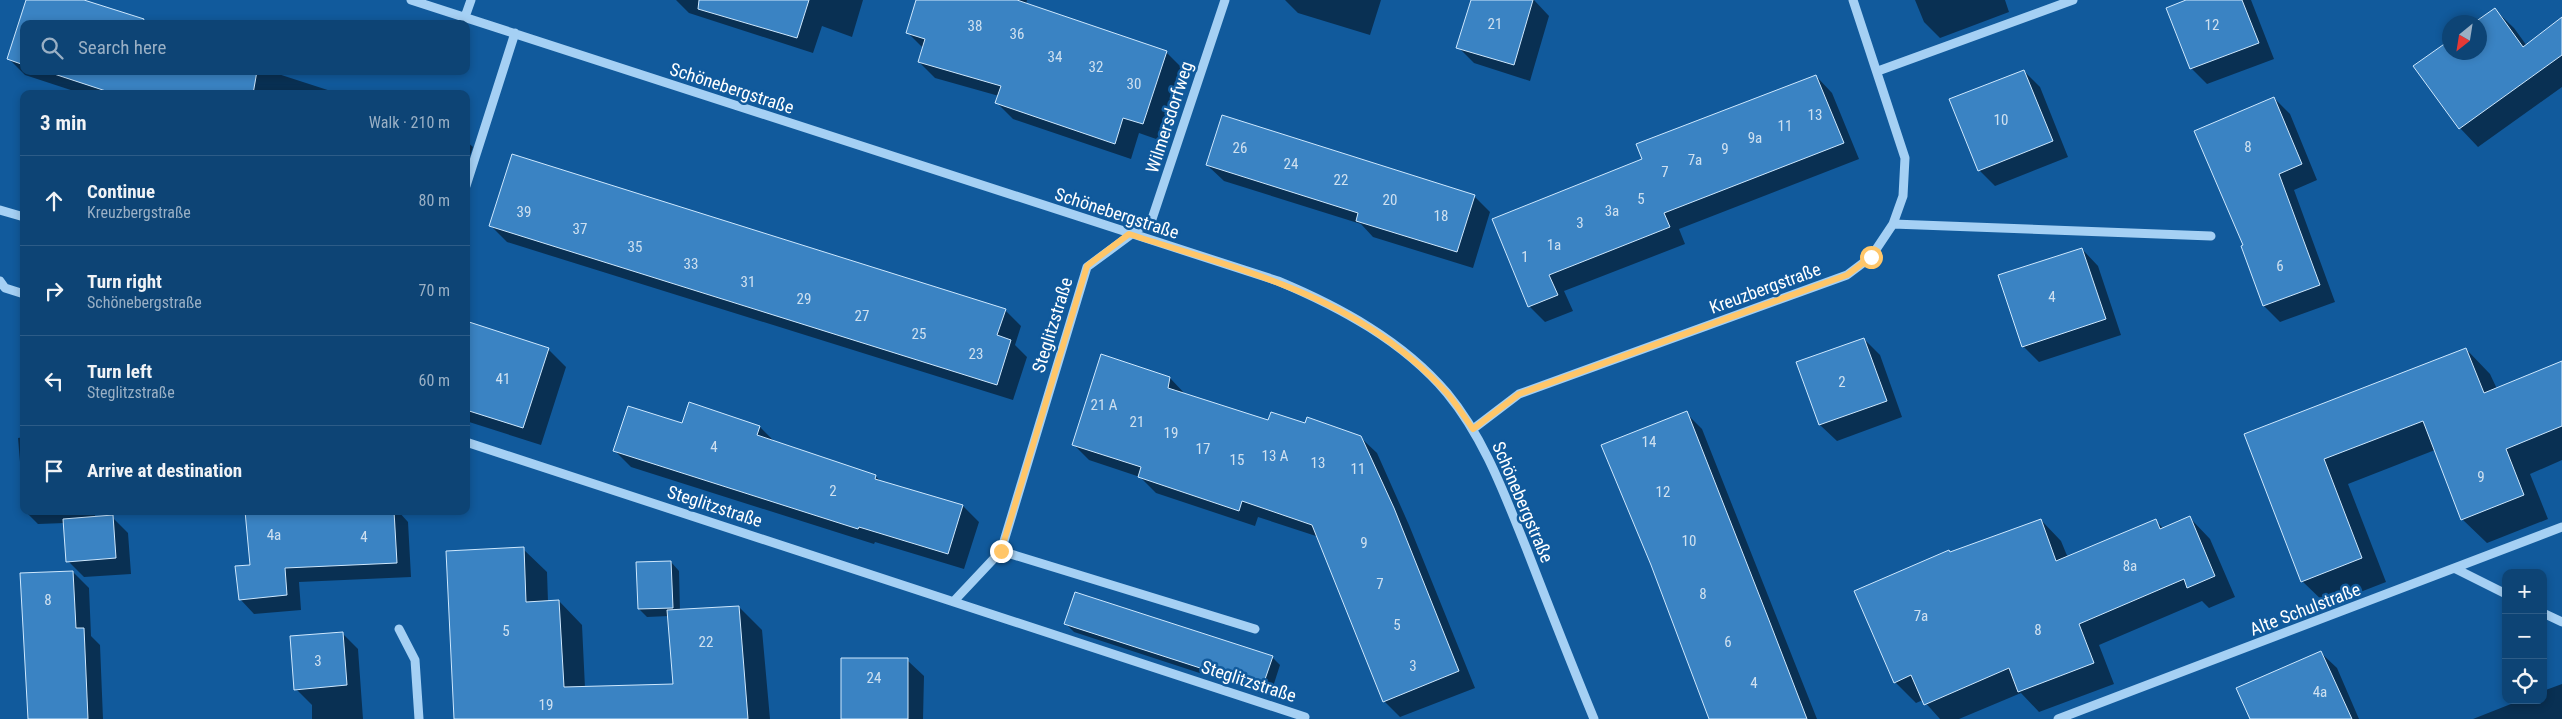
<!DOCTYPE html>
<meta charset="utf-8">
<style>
:root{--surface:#0d4475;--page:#164b7a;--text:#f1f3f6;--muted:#9ab0c5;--line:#2d5c87}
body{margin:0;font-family:"Roboto Condensed",sans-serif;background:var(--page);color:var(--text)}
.controls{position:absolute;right:15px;bottom:15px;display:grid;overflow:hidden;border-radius:10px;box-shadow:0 2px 8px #0003}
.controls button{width:45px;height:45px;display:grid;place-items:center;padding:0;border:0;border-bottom:1px solid var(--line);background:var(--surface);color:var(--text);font:25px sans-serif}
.compass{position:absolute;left:2442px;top:15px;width:45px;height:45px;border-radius:50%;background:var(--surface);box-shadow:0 2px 8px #0003;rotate:210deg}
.stop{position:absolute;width:15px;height:15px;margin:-11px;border:4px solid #ffc669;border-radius:50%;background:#fff}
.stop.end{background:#ffc669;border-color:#fff;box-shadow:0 1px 5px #0008}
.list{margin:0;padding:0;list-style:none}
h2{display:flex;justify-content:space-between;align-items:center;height:65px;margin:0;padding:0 20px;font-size:21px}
h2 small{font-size:16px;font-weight:400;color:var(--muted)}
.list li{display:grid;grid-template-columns:32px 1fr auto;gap:15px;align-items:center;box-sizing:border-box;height:90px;padding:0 20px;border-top:1px solid var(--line)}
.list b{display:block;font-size:19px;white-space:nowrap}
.list p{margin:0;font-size:16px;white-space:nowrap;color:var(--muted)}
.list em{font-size:16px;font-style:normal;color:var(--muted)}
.icon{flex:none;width:28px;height:28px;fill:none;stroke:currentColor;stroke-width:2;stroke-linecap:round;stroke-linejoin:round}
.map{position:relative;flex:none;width:2562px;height:719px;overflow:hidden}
.search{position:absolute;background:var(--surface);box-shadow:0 2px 8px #0003;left:20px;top:20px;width:450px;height:55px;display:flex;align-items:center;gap:12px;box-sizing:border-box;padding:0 18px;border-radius:10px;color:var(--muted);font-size:19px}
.panel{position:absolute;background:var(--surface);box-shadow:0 2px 8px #0003;left:20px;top:90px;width:450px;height:425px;border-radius:10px}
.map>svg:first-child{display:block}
.shadow{fill:#0007}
.building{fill:#3a83c3;stroke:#cee8fe}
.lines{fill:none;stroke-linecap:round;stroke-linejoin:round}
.minor{stroke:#a5d0f4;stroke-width:9}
.route{stroke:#ffc669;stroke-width:6}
.labels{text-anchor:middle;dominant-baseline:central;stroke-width:5;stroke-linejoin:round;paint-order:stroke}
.number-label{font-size:15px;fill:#cee0f0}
.street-label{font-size:18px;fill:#fff;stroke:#115a9c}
</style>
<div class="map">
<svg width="2562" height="719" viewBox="0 0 2562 719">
<rect width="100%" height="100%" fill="#115a9c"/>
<!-- shadow -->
<path class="shadow" d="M27,0H80L143,20L147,24H24V71H269L340,94H83L25,75L9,59Z
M676,0H863L852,37L822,26L813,53L689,13Z
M917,0H1027L1026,4L1166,52L1182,68L1159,140L1139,133L1131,159L1013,119L997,103L999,96L935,78L919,62L923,48L907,32Z
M1285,0H1381L1370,35L1298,13Z
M1472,0H1534L1549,16L1530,81L1474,63L1458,47Z
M1915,0H2005L2009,12L1940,38L1924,22Z
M2189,0H2251L2274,59L2207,84L2191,68Z
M2495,10L2514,28L2527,46L2562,19V87L2478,147L2460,128L2450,52H2480V22H2477Z
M2024,71L2040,87L2068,157L1995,186L1979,170Z
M1816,76L1832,93L1859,159L1679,229L1685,244L1564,291L1573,311L1545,322L1529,306L1494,220L1644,159Z
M2274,98L2290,114L2317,180L2294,190L2335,302L2280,322L2264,306L2245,246Z
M466,141L473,147L466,168Z
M1207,165L1474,196L1490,212L1473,268L1373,237L1361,224L1224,181Z
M491,226L1005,310L1021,326L1015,345L1027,357L1013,400L507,242Z
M2082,249L2098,266L2121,335L2039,362L2023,346Z
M466,322L549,350L566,367L541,445L466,421Z
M1864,339L1880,355L1902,417L1837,441L1820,425L1798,363Z
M2466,349L2490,374L2497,389L2562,362V460L2530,474L2548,519L2487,543L2462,519L2435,450L2348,484L2386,582L2327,605L2302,581L2245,435Z
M1102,356L1170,378L1186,395L1269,422L1305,424L1360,437L1377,453L1409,525L1475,688L1400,717L1384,701L1319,537L1258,517L1255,526L1156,493L1140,477L1089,460L1073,444Z
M1686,413L1702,429L1817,719H1711Z
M760,427L775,442L875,476L882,482L963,506L979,522L964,569L875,542L874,544L631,467L614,450Z
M24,437V510L18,438Z
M25,511H95V518L112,517L128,533L131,574L84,577L68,561L65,523L38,524Z
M246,511H398L408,522L411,577L299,582L301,610L254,614L240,599L252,566Z
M2190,518L2210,539L2235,597L2209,608L2202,601L2099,645L2114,684L2039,712L2021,693L1959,719H1940L1923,700L1916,703L1895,682L1951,554L2041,520L2061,541L2068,558L2155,520L2164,529Z
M523,549L547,572L548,602L559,601L582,625L585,688L674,686L669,616L647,617L639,609L671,562L679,571L680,611L739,607L762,630L770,719H454Z
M73,572L89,588L91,636L100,645L103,719H30Z
M1066,624L1272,657L1280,665L1270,696L1074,632Z
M342,633L358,649L363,719H312V705L296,689Z
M2320,652L2337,668L2359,719H2251Z
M907,660L924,676L923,719H842Z
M2562,684V719H2473L2521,700H2543V691Z"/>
<!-- building -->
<path class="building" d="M26,0H84L144,19L143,22L147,24H24V65L7,59Z
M699,0H809L797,38L698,9Z
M916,0H1017L1167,51L1143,124L1123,118L1115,144L995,103L1001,86L918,62L925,39L906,33Z
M1471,0H1533L1514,65L1456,48Z
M2186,0H2242L2259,43L2190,69L2166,8Z
M2495,8L2523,47L2562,17V55L2459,129L2413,66L2450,40V52H2480V22H2475Z
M2024,70L2053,141L1978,171L1949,99Z
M45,71H257L253,94H115Z
M1816,75L1844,143L1664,213L1670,227L1549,275L1558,295L1528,307L1492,219L1642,159L1636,144Z
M2274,97L2302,164L2279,174L2320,285L2263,306L2241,246L2243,245L2194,131Z
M1222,115L1475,195L1457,252L1356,221L1358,213L1206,165Z
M512,154L1006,309L997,335L1011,340L997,385L489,226Z
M2082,248L2106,319L2022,347L1998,275Z
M466,321L549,348L523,428L466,410Z
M1864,338L1887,401L1819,425L1796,362Z
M2466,348L2484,393L2562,361V426L2506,449L2524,495L2461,520L2423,421L2324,459L2362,558L2301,582L2244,434Z
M1101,354L1170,377L1168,388L1268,420L1271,412L1305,423L1307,417L1361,436L1394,508L1459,671L1383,702L1312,525L1242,501L1239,511L1138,477L1141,467L1072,445Z
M689,402L760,426L757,435L876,475L875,479L963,505L948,554L859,527L858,529L613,451L628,406L682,423Z
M1687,411L1767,615L1807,719H1709L1651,565L1601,445Z
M245,511H394L397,563L285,568L287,595L239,600L235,566L250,565Z
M113,515L116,558L66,562L63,519Z
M2190,516L2215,576L2187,588L2184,579L2079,624L2094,663L2018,692L2009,668L1924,705L1911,675L1894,683L1854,591L1949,550L1950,552L2041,519L2056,561L2156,519L2160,529Z
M524,547L526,602L559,600L564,687L673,684L667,610L739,606L748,719H454L446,551Z
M671,561L673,608L638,609L636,562Z
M73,571L76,628H84L88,719H28L20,573Z
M1075,592L1273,656L1262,688L1064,624Z
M343,632L347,685L294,690L290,636Z
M2321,651L2352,719H2250L2236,688Z
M841,658H908V719H841Z"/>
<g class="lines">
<!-- minor -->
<path class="minor" d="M411,0L1278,281C1340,307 1403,341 1447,393C1485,439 1505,496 1527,550C1549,607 1571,663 1594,719
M465,17L471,0
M1878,71L2073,0
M466,186L515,33
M0,210L24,217
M1893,224L2211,236
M0,281L5,288L24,294
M1473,429L1519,394L1847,275L1871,257L1893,224L1903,196L1905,158L1853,0
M466,442L1305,717
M1001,551L1255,629
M2456,569L2506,594
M954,601L1001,551L1087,267L1152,219L1225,0
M2543,613L2562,622
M399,629L415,660L419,719
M2058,719L2562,527"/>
</g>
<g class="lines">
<!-- route -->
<path class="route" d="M1001,551L1087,266L1129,234C1247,272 1359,296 1446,392C1456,403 1464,417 1473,429L1519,394L1847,275L1871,257"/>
</g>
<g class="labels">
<!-- number labels -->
<g class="number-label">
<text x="1495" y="24">21</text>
<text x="2212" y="25">12</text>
<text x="975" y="26">38</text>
<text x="1017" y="34">36</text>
<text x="1055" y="57">34</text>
<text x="1096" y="67">32</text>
<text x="1134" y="84">30</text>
<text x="1815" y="115">13</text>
<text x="2001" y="120">10</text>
<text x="1785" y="126">11</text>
<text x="1755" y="138">9a</text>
<text x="2248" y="147">8</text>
<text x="1240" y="148">26</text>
<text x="1725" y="149">9</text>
<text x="1695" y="160">7a</text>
<text x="1291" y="164">24</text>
<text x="1665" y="172">7</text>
<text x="1341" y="180">22</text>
<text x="1641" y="199">5</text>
<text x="1390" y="200">20</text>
<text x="1612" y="211">3a</text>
<text x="524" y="212">39</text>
<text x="1441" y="216">18</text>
<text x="1580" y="223">3</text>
<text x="580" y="229">37</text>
<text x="1554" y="245">1a</text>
<text x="635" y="247">35</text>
<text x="1525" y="257">1</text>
<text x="691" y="264">33</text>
<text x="2280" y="266">6</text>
<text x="748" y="282">31</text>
<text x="2052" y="297">4</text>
<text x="804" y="299">29</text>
<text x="862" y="316">27</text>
<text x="919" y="334">25</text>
<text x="976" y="354">23</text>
<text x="503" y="379">41</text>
<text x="1842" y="382">2</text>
<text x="1104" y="405">21 A</text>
<text x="1137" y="422">21</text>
<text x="1171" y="433">19</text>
<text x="1649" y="442">14</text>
<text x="714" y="447">4</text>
<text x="1203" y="449">17</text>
<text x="1275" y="456">13 A</text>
<text x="1237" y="460">15</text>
<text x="1318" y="463">13</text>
<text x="1358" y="469">11</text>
<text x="2481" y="477">9</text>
<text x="833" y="491">2</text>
<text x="1663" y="492">12</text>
<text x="274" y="535">4a</text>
<text x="364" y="537">4</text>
<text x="1689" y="541">10</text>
<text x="1364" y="543">9</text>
<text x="2130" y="566">8a</text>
<text x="1380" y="584">7</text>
<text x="1703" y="594">8</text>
<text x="48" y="600">8</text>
<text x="1921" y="616">7a</text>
<text x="1397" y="625">5</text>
<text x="2038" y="630">8</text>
<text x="506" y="631">5</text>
<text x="706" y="642">22</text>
<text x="1728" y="642">6</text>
<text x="318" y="661">3</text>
<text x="1413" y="666">3</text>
<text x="874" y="678">24</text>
<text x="1754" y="683">4</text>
<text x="2320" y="692">4a</text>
<text x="546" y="705">19</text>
</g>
<!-- street labels -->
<g class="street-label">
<text transform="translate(732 88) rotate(18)">Schönebergstraße</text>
<text transform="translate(1169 117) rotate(-72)">Wilmersdorfweg</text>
<text transform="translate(1117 213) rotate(18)">Schönebergstraße</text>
<text transform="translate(1765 288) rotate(-20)">Kreuzbergstraße</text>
<text transform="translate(1052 325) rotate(-73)">Steglitzstraße</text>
<text transform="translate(1523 502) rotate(67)">Schönebergstraße</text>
<text transform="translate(715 506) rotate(18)">Steglitzstraße</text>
<text transform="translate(2305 609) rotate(-21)">Alte Schulstraße</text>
<text transform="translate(1249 681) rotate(18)">Steglitzstraße</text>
</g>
</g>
</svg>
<div class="controls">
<button>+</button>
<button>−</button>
<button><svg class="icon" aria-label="locate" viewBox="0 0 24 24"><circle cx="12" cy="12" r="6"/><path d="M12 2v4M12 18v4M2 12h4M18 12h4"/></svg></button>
</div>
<svg class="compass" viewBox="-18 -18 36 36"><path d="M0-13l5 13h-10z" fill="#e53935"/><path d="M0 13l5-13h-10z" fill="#9ab0c5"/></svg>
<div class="stop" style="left:1871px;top:257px"></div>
<div class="stop end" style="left:1001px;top:551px"></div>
<div class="search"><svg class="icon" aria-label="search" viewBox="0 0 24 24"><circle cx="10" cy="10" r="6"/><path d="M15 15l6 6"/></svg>Search here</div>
<section class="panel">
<h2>3 min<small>Walk · 210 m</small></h2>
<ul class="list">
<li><svg class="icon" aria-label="ahead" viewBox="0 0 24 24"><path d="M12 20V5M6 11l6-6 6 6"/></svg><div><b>Continue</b><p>Kreuzbergstraße</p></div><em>80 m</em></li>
<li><svg class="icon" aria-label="right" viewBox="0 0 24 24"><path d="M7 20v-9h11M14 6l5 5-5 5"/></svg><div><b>Turn right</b><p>Schönebergstraße</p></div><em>70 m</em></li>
<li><svg class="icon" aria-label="left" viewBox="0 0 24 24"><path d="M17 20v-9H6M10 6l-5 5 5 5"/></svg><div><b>Turn left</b><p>Steglitzstraße</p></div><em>60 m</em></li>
<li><svg class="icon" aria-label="arrive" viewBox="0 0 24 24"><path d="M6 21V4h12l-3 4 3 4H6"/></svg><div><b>Arrive at destination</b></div></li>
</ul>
</section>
</div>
